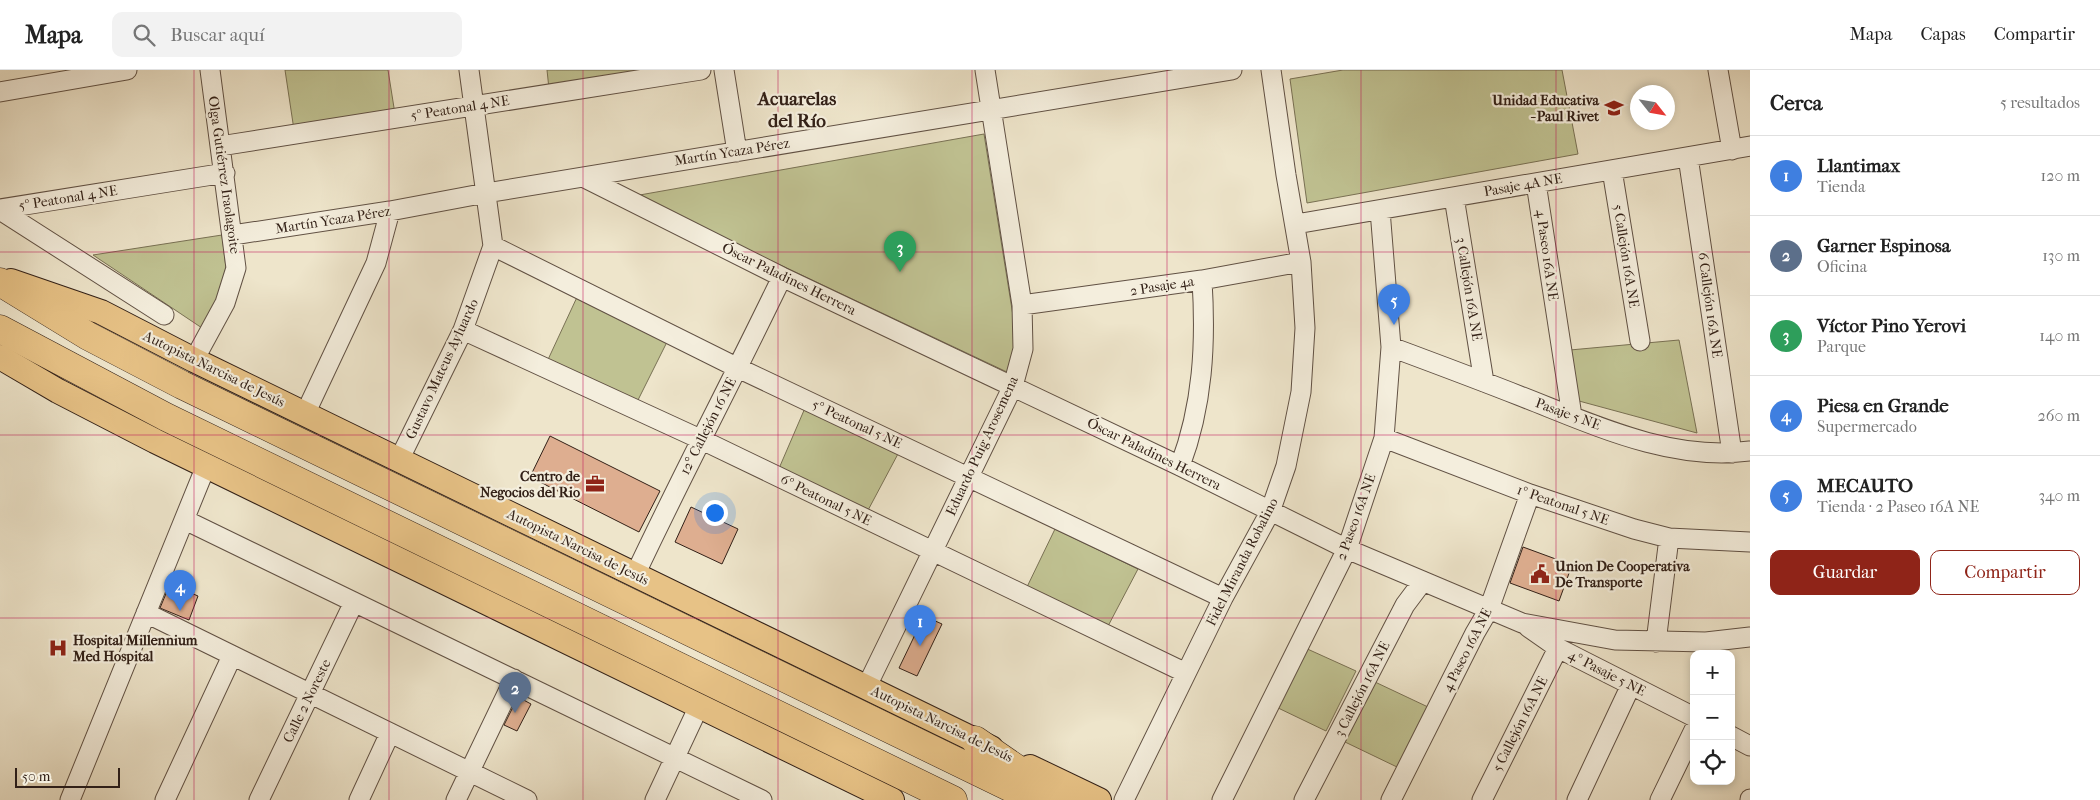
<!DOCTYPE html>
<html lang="es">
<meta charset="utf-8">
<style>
:root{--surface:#fff;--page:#f2f2f2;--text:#222;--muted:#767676;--line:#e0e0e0;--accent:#8f2418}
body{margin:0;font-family:"IM FELL French Canon",serif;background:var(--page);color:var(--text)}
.controls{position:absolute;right:15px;bottom:15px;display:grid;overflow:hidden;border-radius:10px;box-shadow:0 2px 8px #0003}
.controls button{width:45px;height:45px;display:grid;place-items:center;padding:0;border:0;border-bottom:1px solid var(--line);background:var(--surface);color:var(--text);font:25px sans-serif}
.compass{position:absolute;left:1630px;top:15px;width:45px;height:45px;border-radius:50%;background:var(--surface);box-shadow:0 2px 8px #0003;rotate:121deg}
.scale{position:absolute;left:15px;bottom:12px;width:105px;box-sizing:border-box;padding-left:5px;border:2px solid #322017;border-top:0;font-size:14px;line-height:18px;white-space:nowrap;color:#322017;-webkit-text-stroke:4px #f4eedd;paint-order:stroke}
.you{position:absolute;left:714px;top:442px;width:18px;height:18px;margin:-12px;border:4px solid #fff;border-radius:50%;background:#1a73e8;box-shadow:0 0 0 8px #1a73e833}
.badge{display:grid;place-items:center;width:32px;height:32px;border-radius:50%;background:var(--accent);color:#fff;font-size:16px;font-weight:700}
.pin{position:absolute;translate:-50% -41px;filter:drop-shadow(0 1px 2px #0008)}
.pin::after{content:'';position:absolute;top:26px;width:18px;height:15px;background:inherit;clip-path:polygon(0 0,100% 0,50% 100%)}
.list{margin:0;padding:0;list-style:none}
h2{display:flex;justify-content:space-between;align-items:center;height:65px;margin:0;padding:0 20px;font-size:21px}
h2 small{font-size:16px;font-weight:400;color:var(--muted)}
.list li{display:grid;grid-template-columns:32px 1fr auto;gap:15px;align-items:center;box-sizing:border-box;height:80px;padding:0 20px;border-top:1px solid var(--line)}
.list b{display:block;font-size:19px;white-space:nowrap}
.list p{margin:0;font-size:16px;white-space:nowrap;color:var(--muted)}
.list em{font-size:16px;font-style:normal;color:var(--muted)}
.actions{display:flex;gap:10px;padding:15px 20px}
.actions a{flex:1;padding:11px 0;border:1px solid var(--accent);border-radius:10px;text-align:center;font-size:18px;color:var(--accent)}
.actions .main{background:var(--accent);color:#fff}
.icon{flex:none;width:28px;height:28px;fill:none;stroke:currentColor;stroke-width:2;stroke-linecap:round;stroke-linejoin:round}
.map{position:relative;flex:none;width:1750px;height:730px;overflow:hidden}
header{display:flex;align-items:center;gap:30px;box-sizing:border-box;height:70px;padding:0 25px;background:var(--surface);border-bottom:1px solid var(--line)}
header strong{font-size:24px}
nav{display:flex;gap:28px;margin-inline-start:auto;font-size:18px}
.search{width:350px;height:45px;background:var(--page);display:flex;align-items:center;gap:12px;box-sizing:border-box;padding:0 18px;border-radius:10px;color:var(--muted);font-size:19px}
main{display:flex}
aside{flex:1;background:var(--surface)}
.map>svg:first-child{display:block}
.green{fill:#c0c292;stroke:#797154}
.building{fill:#deae90;stroke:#322017}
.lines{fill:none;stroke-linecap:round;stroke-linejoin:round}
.minor-casing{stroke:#615144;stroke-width:21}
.major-casing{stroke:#322017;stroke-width:26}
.highway-casing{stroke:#322017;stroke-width:29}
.minor{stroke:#f4eedd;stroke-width:19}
.major{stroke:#e7c286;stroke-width:24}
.highway{stroke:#e7c286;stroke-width:28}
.grid{fill:none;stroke:#c2185b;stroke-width:1;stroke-opacity:0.55}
.labels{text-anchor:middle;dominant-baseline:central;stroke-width:4.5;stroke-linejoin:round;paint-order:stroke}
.poi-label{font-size:14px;font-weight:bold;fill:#322017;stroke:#f4eedd;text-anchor:end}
.street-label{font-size:14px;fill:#322017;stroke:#f4eedd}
.district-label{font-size:19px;font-weight:bold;fill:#322017;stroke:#f4eedd}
</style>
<header>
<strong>Mapa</strong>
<div class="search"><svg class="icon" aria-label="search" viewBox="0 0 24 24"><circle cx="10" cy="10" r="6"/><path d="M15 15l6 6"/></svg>Buscar aquí</div>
<nav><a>Mapa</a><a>Capas</a><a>Compartir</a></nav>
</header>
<main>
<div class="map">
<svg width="1750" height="730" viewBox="0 0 1750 730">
<rect width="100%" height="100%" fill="#eee5cb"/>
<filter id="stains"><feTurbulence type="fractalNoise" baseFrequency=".004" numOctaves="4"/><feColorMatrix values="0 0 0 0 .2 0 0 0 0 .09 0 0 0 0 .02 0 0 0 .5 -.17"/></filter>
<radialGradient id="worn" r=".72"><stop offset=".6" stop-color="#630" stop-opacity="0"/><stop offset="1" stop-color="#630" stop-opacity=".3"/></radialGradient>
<!-- green -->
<path class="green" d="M285,0H388L395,44L294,60Z
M547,0H646L549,19Z
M1343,0H1562L1578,84L1307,133L1290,9Z
M984,64L1018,277L1007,302L634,126Z
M222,165L226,198L216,231L202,258L93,185Z
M578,225L668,270L634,338L545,296Z
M1679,270L1697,363L1579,331L1570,280Z
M805,338L899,382L866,444L777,403Z
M1055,459L1138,499L1107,558L1026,519Z
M1303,577L1356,601L1326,661L1274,636Z
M1375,612L1428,637L1397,697L1345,672Z"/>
<!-- building -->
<path class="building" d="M550,366L660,421L639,462L530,407Z
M691,437L738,459L722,494L675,472Z
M1523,477L1572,495L1559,531L1510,513Z
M170,514L198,526L189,550L160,538Z
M924,546L942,554L917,606L899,598Z
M518,627L531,634L517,661L504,655Z"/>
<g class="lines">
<!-- minor casing -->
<g class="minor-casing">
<path id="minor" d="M724,0L737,82
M1718,0L1732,80
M0,22L127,0
M220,76L701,0
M1688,87L1732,383
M1612,100L1640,271
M583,107L782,207L1180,396L1347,479L1522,553L1615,570L1706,572L1750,567
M1536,113L1572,346
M1454,127L1484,312
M0,139L225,103
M0,140L164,245
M1296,154L1750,76
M233,165L390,141L486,123L1232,0
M493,176L738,298L1223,528
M1022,235L1202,210L1301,192
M463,260L700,369L1186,603
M1391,277C1434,293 1477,309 1520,326C1592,354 1671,392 1750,381
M194,290L225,233L236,198L210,0
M305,344L376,193L390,141
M1384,368L1530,424L1634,459L1669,468L1750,472
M399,390L463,260L493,176L469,0
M1180,396C1203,335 1206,274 1202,210
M185,450L762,730
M635,505C682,405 734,307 782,207
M146,543L527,730
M1528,557L1558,578L1694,647
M1656,572L1669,468
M866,618L1013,316L1023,279L1022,235L985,0
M1731,666L1750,676
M70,730L206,396
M165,730L232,586
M259,730L354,532
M359,730L390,663
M456,730L514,609
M655,730L699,636
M1124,730L1223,528L1270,442L1286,396L1301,322L1305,258L1301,192L1286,105L1271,0
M1222,730L1347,479L1384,368L1391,277L1380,140
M1304,730L1405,535L1423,511
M1391,730L1475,563L1489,539L1530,424
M1482,730L1558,578
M1577,730L1631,615
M1660,730L1694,660
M1750,730V729"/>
</g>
<!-- major casing -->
<g class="major-casing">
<path id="major" d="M11,211L101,242L194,290L991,678
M0,287L58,321L155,371L892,730
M1030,697L1099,730"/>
</g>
<!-- highway casing -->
<g class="highway-casing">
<path id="highway" d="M0,212L88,266L182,315L1036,730
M0,259L166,347L953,730
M975,670L1062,730"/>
</g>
<!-- minor -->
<use href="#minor" class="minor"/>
<!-- major -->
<use href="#major" class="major"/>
<!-- highway -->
<use href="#highway" class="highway"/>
</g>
<!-- grid -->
<path class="grid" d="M194,0V730M389,0V730M583,0V730M778,0V730M972,0V730M1167,0V730M1361,0V730M1556,0V730M0,182H1750M0,365H1750M0,548H1750"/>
<!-- icons -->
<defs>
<g id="school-bare" transform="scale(1.5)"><path d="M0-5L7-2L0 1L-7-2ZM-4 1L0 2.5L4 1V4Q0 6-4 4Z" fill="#8f2418" stroke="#f4eedd" stroke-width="2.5" paint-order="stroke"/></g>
<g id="office-bare" transform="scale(1.5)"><path d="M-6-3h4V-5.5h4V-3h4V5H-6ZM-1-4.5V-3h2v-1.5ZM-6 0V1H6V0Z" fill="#8f2418" stroke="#f4eedd" stroke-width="2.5" paint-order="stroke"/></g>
<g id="civic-bare" transform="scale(1.5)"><path d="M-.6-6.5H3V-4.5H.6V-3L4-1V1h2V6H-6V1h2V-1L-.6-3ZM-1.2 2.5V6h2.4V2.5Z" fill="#8f2418" stroke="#f4eedd" stroke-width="2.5" paint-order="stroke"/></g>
<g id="hospital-bare" transform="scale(1.5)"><path d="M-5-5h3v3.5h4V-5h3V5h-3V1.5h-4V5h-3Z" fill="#8f2418" stroke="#f4eedd" stroke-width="2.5" paint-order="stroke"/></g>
</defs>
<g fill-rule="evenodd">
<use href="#school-bare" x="1614" y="38"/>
<use href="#office-bare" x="595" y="414"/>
<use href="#civic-bare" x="1540" y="504"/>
<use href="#hospital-bare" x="58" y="578"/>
</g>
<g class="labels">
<!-- poi labels -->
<g class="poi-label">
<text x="1599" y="30">Unidad Educativa<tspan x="1599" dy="16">- Paul Rivet</tspan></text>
<text x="580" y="406">Centro de<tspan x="580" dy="16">Negocios del Rio</tspan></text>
<text x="1555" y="496" text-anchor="start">Union De Cooperativa<tspan x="1555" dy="16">De Transporte</tspan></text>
<text x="73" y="570" text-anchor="start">Hospital Millennium<tspan x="73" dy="16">Med Hospital</tspan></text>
</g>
<!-- street labels -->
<g class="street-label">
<text transform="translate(460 38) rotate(-9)">5º Peatonal 4 NE</text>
<text transform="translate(732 82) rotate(-9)">Martín Ycaza Pérez</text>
<text transform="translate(224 105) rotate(82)">Olga Gutiérrez Iraolagoite</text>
<text transform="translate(1523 115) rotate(-10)">Pasaje 4A NE</text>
<text transform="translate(68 128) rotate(-9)">5º Peatonal 4 NE</text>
<text transform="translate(333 150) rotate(-9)">Martín Ycaza Pérez</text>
<text transform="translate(1547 185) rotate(82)">4 Paseo 16A NE</text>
<text transform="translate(1626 186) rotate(81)">5 Callejón 16A NE</text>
<text transform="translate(789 209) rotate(26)">Óscar Paladines Herrera</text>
<text transform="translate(1162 216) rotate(-9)">2 Pasaje 4a</text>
<text transform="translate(1469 219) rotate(81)">3 Callejón 16A NE</text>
<text transform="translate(1710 235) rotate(82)">6 Callejón 16A NE</text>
<text transform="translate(214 299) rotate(26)">Autopista Narcisa de Jesús</text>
<text transform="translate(442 299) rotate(-65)">Gustavo Mateus Ayluardo</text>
<text transform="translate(1568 344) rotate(20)">Pasaje 5 NE</text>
<text transform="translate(857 354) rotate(25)">5º Peatonal 5 NE</text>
<text transform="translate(708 356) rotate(-63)">12° Callejón 16 NE</text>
<text transform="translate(982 376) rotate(-65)">Eduardo Puig Arosemena</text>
<text transform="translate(1154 384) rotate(26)">Óscar Paladines Herrera</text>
<text transform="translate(826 430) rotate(26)">6º Peatonal 5 NE</text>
<text transform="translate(1563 435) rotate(19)">1º Peatonal 5 NE</text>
<text transform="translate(1356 447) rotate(-70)">2 Paseo 16A NE</text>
<text transform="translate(578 477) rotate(26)">Autopista Narcisa de Jesús</text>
<text transform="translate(1242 492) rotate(-63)">Fidel Miranda Robalino</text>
<text transform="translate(1467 580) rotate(-63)">4 Paseo 16A NE</text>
<text transform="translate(1607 603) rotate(27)">4º Pasaje 5 NE</text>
<text transform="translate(1362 619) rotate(-63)">3 Callejón 16A NE</text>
<text transform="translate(307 631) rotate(-64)">Calle 2 Noreste</text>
<text transform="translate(942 654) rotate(26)">Autopista Narcisa de Jesús</text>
<text transform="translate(1520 654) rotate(-63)">5 Callejón 16A NE</text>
</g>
<!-- district labels -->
<g class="district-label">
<text x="797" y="29">Acuarelas<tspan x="797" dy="22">del Río</tspan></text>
</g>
</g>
<rect width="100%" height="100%" filter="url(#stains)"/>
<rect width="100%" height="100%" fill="url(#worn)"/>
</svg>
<div class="controls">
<button>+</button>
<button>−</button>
<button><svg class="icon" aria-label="locate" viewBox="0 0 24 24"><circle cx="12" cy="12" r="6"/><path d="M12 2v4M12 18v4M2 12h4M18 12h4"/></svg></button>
</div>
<svg class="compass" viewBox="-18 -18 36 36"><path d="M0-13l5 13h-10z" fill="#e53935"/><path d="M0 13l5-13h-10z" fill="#767676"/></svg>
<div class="scale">50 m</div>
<div class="you"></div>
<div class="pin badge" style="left:920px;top:576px;background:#3f7fe0">1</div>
<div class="pin badge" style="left:515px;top:643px;background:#5c6f8a">2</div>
<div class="pin badge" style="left:900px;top:202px;background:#2e9e5b">3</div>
<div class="pin badge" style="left:180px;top:541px;background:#3f7fe0">4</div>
<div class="pin badge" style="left:1394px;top:255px;background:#3f7fe0">5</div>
</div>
<aside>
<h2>Cerca<small>5 resultados</small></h2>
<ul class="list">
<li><span class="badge" style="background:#3f7fe0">1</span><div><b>Llantimax</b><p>Tienda</p></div><em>120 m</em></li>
<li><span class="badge" style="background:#5c6f8a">2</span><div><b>Garner Espinosa</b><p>Oficina</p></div><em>130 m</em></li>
<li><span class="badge" style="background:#2e9e5b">3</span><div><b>Víctor Pino Yerovi</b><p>Parque</p></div><em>140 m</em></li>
<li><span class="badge" style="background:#3f7fe0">4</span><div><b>Piesa en Grande</b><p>Supermercado</p></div><em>260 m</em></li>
<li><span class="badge" style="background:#3f7fe0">5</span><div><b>MECAUTO</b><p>Tienda · 2 Paseo 16A NE</p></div><em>340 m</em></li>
</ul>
<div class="actions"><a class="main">Guardar</a><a>Compartir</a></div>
</aside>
</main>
